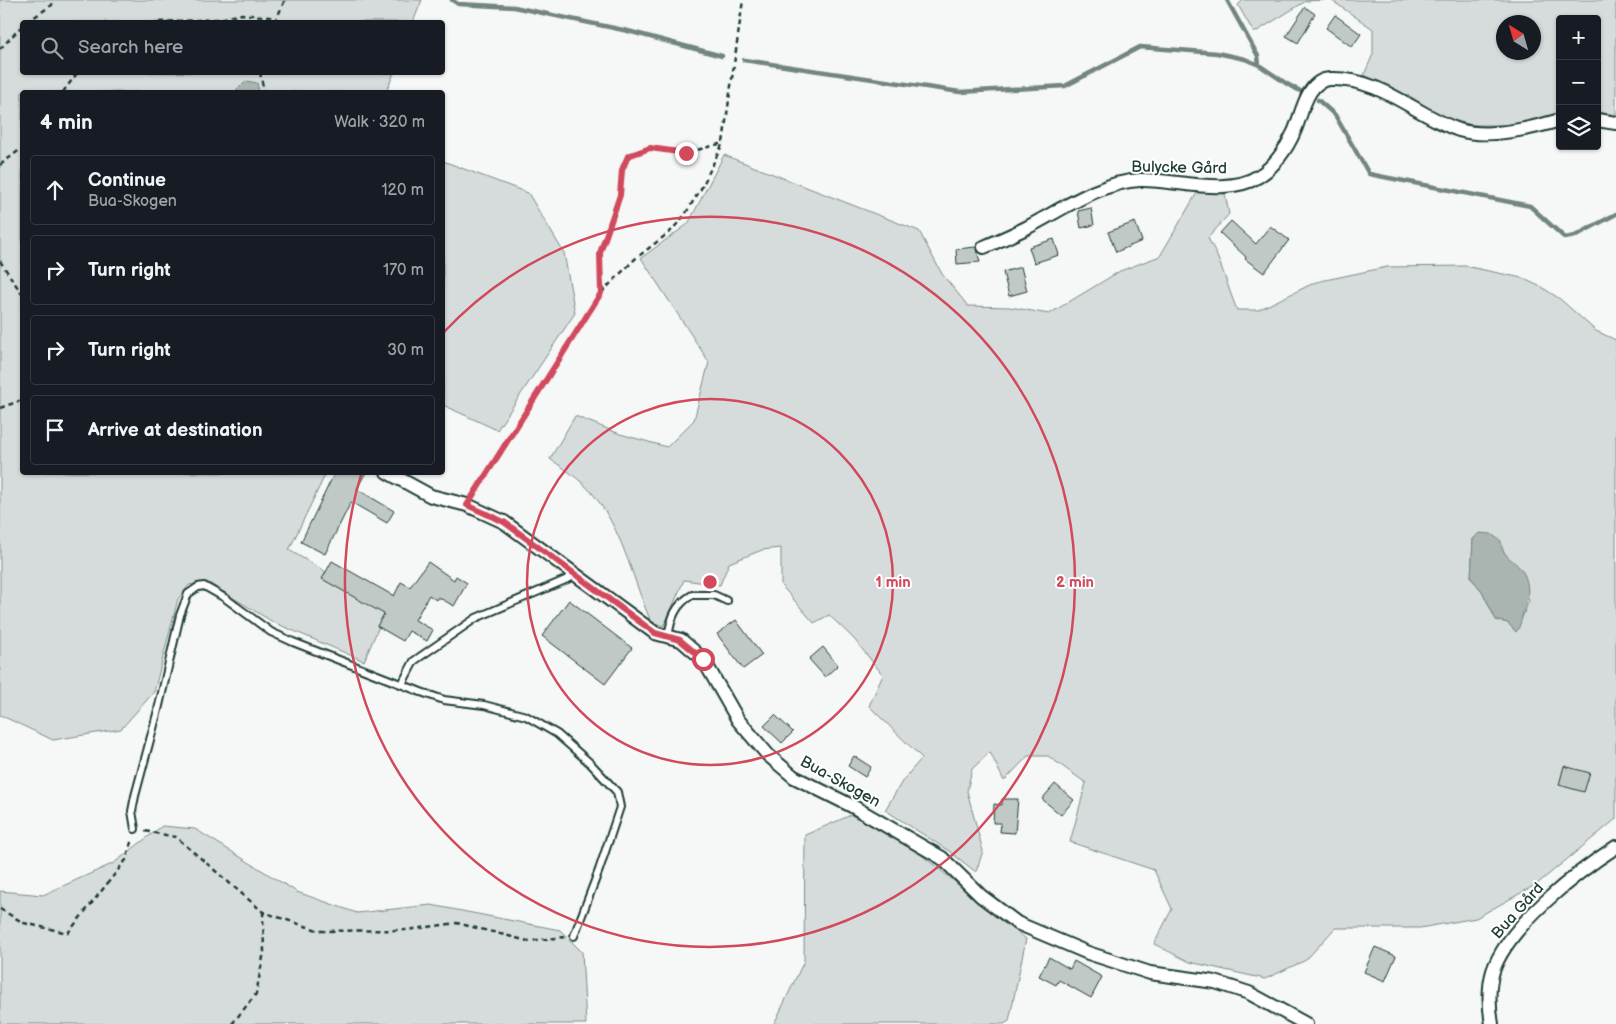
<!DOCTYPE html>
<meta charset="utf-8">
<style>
:root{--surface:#171b24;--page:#20242c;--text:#f1f3f6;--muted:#9ea1a6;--line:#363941}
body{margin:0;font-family:"Balsamiq Sans",sans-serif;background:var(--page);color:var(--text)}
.controls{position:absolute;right:15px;top:15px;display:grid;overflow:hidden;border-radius:5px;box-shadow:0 1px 4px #0004}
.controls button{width:45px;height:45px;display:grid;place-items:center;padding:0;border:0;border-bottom:1px solid var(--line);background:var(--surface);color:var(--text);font:25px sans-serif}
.compass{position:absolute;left:1496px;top:15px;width:45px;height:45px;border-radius:50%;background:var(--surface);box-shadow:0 1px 4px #0004;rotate:323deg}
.stop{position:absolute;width:15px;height:15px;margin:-11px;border:4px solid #d1495b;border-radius:50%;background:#fff}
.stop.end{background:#d1495b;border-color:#fff;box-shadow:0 1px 5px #0008}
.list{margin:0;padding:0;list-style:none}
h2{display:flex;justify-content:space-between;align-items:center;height:65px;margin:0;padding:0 20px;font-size:21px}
h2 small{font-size:16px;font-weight:400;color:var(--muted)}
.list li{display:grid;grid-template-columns:32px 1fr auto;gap:15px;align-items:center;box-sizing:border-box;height:70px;margin:0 10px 10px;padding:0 10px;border:1px solid var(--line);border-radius:5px}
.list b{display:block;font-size:19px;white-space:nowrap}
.list p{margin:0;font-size:16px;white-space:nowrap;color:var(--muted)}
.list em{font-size:16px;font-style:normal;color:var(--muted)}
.icon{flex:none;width:28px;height:28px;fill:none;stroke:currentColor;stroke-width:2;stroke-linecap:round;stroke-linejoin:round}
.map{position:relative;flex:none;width:1616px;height:1024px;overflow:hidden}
.search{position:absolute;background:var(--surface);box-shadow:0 1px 4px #0004;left:20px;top:20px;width:425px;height:55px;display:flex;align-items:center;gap:12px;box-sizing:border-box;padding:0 18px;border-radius:5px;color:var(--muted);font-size:19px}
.panel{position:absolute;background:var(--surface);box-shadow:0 1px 4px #0004;left:20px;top:90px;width:425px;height:385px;border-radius:5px}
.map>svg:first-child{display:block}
.green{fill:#d6dcdb;stroke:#7a8c88;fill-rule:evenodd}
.water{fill:#aab5b1;stroke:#72857f}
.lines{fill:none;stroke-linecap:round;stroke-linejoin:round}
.stream{stroke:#72857f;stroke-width:4.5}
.building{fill:#c0c9c6;stroke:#1f3d34}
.lane-casing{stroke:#1f3d34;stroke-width:10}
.street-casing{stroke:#1f3d34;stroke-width:16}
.path{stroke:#1f3d34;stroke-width:2.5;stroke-dasharray:5 4;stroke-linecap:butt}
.lane{stroke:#fff;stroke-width:6}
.street{stroke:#fff;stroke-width:12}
.route{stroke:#d1495b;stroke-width:6}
.ring{fill:none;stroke:#d1495b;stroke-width:2.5}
.labels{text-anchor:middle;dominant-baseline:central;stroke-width:4;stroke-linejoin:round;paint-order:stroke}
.street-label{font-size:16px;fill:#1f3d34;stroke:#fff}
.centre{fill:#d1495b;stroke:#fff;stroke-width:2.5}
.ring-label{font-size:15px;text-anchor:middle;font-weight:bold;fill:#d1495b;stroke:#fff;stroke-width:4;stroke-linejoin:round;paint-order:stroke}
</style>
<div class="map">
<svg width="1616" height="1024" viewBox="0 0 1616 1024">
<rect width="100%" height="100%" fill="#f6f7f7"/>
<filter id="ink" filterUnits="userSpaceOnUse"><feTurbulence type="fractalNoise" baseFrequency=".02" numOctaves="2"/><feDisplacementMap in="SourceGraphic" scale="10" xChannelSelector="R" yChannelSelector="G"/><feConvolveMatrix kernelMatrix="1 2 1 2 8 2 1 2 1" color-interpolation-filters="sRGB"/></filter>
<g filter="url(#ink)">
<!-- green -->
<path class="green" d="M0,0H422L413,22H22V72L394,73L386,92H22V472L326,473L289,550L387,608L364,661L273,622L207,582L189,585L178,599L154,692L121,729L53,740L0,715Z
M1243,0H1324L1306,1L1254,33L1238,5Z
M1331,0H1616V115L1597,112V19H1560V116L1515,125H1471L1444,117L1411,97L1364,75L1373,54V29ZM1504,22H1534V52H1504Z
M724,155L919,231L942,274L968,306L1010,307L1049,314L1120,271L1160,256L1198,191L1225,194L1229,214L1208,238C1221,260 1227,286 1237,310H1258L1316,282L1387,267L1465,266L1522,278L1543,288L1560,299L1596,331L1616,340V819L1537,884L1476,918L1420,928H1335L1306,960L1265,979L1190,962L1154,944L1172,909L1154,870L1070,842L1086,783L1048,756H1028L1004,781L990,752L972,769L967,791L983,851L976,872L949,851L885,810L903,780L922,758L869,706L883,675L854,639L829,615L814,623L781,585V548L762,550L729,563L720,585L684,580L664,626L651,622C634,583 624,536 599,502C586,483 568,471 550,459L575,416L620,434L667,447L694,420L709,362L641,258L688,224ZM1473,539L1501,547L1509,560L1514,563L1529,601L1516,632L1508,623L1496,620L1482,591L1471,578Z
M443,161L528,193L564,253L575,313L497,430L443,405Z
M851,815L908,844L1026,939L1009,1021L1004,1024H774L804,961L805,835Z
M162,826L195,829L297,892L357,913L431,905L560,930L582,952L586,1024H0V891L43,895L114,863Z"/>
<!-- water -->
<path class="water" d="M247,81L257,83L259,92H237L236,90Z
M1479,533L1491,534L1501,541C1501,556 1513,559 1521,569C1530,581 1529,598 1524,610C1521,618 1521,626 1516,632L1508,623L1496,620L1482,591L1471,578L1473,539Z"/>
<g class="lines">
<!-- stream -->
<path class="stream" d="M452,0L458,4L514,7L628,31L722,56
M1227,0L1258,56L1259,65L1287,84L1306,94
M744,60L960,92L1065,86L1140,47L1217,53L1245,59L1259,65
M1318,100L1335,115L1369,174L1530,206L1565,238L1575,236L1616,214"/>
</g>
<!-- building -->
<path class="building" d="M1305,7L1315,14L1298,43L1286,36Z
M1335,15L1361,34L1352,47L1326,28Z
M1091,208L1094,225L1081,228L1078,211Z
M1231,221L1256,244L1270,226L1289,240L1264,273L1245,259L1246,257L1220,233Z
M1135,222L1142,241L1116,252L1108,232Z
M1054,239L1059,255L1034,263L1029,247Z
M976,247L980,262L957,264L956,249Z
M1021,267L1027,291L1009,296L1003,272Z
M335,472H366L357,489L394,511L387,523L351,502L325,554L301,542Z
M332,561L394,596L401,582L410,587L428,562L454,580L456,576L467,583L454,606L438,597L436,600L429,595L415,620L433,630L427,641L409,631L403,641L377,626L384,614L322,579Z
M569,600L632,648L605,684L542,636Z
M736,620L762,655L743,669L717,634Z
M823,647L838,665L825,677L809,659Z
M775,715L793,732L782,743L764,726Z
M854,756L871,767L865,777L848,766Z
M1564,766L1590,773L1584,792L1559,785Z
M1055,784L1074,800L1061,815L1042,799Z
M1002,799H1018L1015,833L1000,832L1001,823H993L994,804L1002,805Z
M1375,947L1396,956L1385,981L1364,972Z
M1049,957L1070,969L1074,961L1102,977L1091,998L1059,980L1056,985L1039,976Z"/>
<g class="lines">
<!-- lane casing -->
<g class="lane-casing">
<path id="lane" d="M668,637C671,618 675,605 692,595H714L727,601
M402,684L414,661L476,618L577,575
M135,829L132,811L135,796L158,710L180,615L188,594L198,587L204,586L225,598L271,632L293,642L421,692L444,700L484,705L526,716L557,734L590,763L617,792L620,807L599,870L574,936"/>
</g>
<!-- street casing -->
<g class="street-casing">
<path id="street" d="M1597,120L1616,123
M984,247C998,241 1012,235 1026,228C1061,210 1100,182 1140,180C1176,179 1227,197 1259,176C1274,167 1287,148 1294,132C1302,115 1306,80 1330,79C1380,77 1415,115 1459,130C1489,139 1530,129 1560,120
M387,472L431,496L467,505L504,522L655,633L681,640L703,659L738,720L768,755L794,777L852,806L942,858L981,896L1017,923L1088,953L1150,973L1215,982L1249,993L1306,1024
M1492,1024C1489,1007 1488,988 1493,971C1508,926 1577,872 1616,847"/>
</g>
<!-- path -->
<path class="path" d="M27,22L52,5L53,0
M159,22L220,19L242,14L277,18
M275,22L285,0
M0,49L22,26
M260,72L264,92
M63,92L78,72
M0,165L22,148
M0,261L22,294
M601,293L635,259L671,231L684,216L702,187L723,143
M0,408L22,400
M475,493L601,293L600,253L620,195L622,170L628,156L650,148L686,153L723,143L743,0
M145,831L176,837L263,912L320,931L406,930L457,923L528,941L565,937
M0,909L24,923L68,933L126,860L132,839
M232,1024L256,994L264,952L263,912"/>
<!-- lane -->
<use href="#lane" class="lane"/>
<!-- street -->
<use href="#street" class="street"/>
</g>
</g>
<g class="lines" filter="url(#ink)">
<!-- route -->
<path class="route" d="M686,153L650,148L628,156L622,170L620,195L600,253L601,293L467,505L504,522L655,633L680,640L703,659"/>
</g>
<!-- distance rings -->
<g class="ring">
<circle cx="710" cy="582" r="183"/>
<path d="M443 333A365 365 0 1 1 361 475"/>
</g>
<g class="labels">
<!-- street labels -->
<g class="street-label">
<text transform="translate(1179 168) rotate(1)">Bulycke Gård</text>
<text transform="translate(840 782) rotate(29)">Bua-Skogen</text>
<text transform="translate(1518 911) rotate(-48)">Bua Gård</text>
</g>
</g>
<circle cx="710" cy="582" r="8" class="centre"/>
<g class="ring-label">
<text x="893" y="587">1 min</text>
<text x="1075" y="587">2 min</text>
</g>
</svg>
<div class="controls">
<button>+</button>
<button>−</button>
<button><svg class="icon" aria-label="layers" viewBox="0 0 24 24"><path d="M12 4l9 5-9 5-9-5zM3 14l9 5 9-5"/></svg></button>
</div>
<svg class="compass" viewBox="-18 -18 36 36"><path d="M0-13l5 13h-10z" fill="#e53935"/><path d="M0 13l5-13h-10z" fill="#9ea1a6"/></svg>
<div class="stop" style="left:703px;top:659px"></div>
<div class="stop end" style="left:686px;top:153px"></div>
<div class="search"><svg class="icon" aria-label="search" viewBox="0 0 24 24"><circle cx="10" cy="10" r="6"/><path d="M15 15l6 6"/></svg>Search here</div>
<section class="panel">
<h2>4 min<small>Walk · 320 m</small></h2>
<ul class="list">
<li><svg class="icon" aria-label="ahead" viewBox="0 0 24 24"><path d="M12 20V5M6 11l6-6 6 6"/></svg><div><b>Continue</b><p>Bua-Skogen</p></div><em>120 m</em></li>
<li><svg class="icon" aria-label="right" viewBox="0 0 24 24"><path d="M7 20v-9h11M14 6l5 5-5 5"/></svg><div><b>Turn right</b></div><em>170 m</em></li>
<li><svg class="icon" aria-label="right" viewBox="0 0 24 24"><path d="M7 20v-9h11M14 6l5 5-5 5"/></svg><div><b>Turn right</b></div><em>30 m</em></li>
<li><svg class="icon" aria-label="arrive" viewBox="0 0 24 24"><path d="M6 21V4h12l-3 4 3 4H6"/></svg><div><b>Arrive at destination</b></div></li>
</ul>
</section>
</div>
